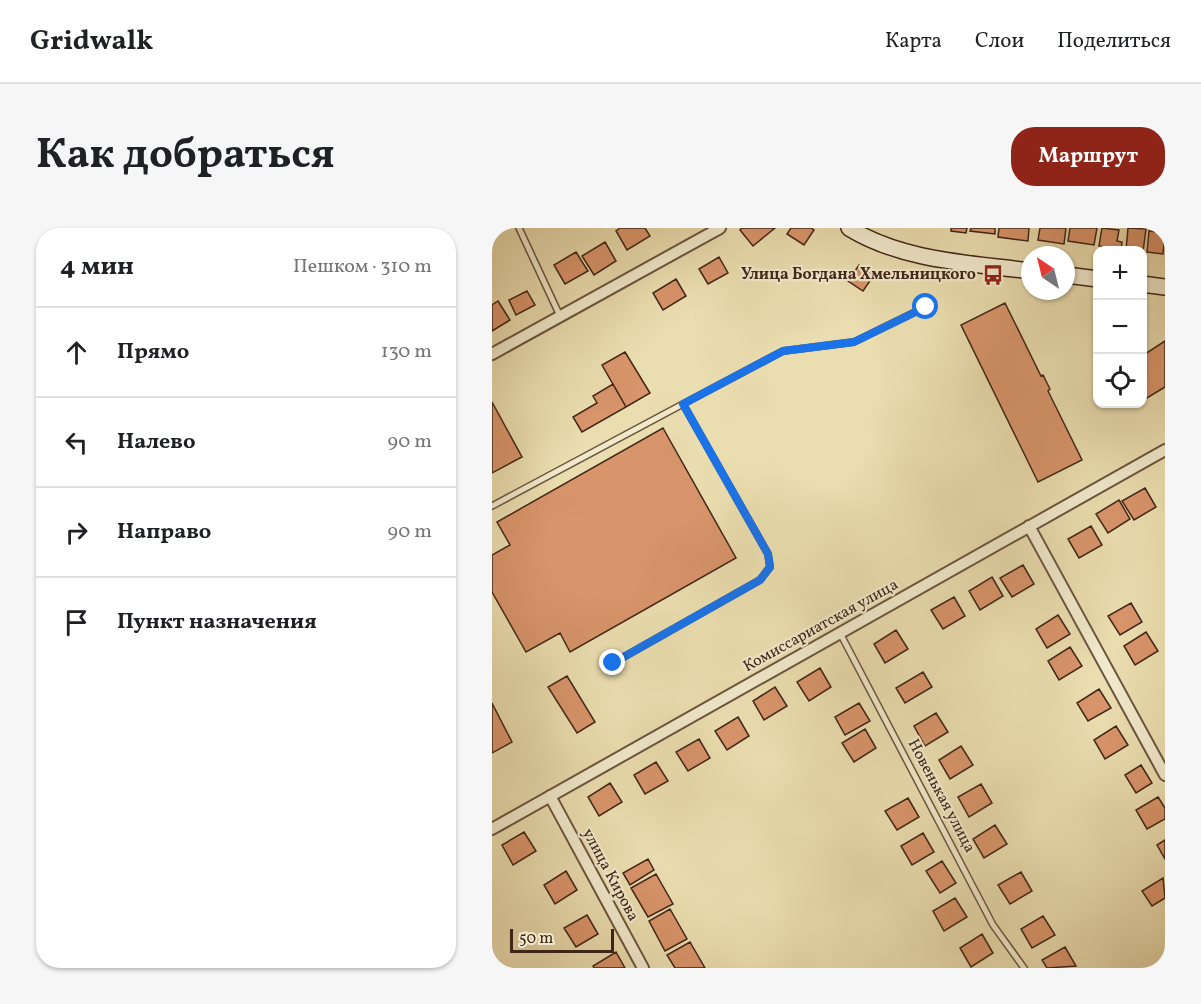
<!DOCTYPE html>
<html lang="ru">
<meta charset="utf-8">
<style>
:root{--surface:#fff;--page:#f6f6f6;--text:#202124;--muted:#757577;--line:#e0e0e0;--accent:#8f2418}
body{margin:0;font-family:Vollkorn,serif;background:var(--page);color:var(--text)}
.controls{position:absolute;right:18px;top:18px;display:grid;overflow:hidden;border-radius:12px;box-shadow:0 2px 4px #0004}
.controls button{width:54px;height:54px;display:grid;place-items:center;padding:0;border:0;border-bottom:2px solid var(--line);background:var(--surface);color:var(--text);font:30px sans-serif}
.compass{position:absolute;left:529px;top:18px;width:54px;height:54px;border-radius:50%;background:var(--surface);box-shadow:0 2px 4px #0004;rotate:325deg}
.scale{position:absolute;left:18px;bottom:15px;width:104px;box-sizing:border-box;padding-left:6px;border:3px solid #402618;border-top:0;font-size:16px;line-height:21px;white-space:nowrap;color:#402618;-webkit-text-stroke:4px #f1e9cb;paint-order:stroke}
.stop{position:absolute;width:18px;height:18px;margin:-14px;border:4px solid #1a73e8;border-radius:50%;background:#fff}
.stop.end{background:#1a73e8;border-color:#fff;box-shadow:0 2px 6px #0008}
.list{margin:0;padding:0;list-style:none}
h2{display:flex;justify-content:space-between;align-items:center;height:78px;margin:0;padding:0 24px;font-size:26px}
h2 small{font-size:20px;font-weight:400;color:var(--muted)}
.list li{display:grid;grid-template-columns:39px 1fr auto;gap:18px;align-items:center;box-sizing:border-box;height:90px;padding:0 24px;border-top:2px solid var(--line)}
.list b{display:block;font-size:22px;white-space:nowrap}
.list em{font-size:20px;font-style:normal;color:var(--muted)}
.icon{flex:none;width:33px;height:33px;fill:none;stroke:currentColor;stroke-width:2;stroke-linecap:round;stroke-linejoin:round}
.map{position:relative;flex:none;width:673px;height:740px;overflow:hidden;border-radius:24px}
header{display:flex;align-items:center;gap:36px;box-sizing:border-box;height:84px;padding:0 30px;background:var(--surface);border-bottom:2px solid var(--line)}
header strong{font-size:28px}
nav{display:flex;gap:33px;margin-inline-start:auto;font-size:21px}
.intro{display:flex;align-items:center;justify-content:space-between;box-sizing:border-box;height:144px;padding:0 36px}
h1{margin:0;font-size:42px}
.button{padding:15px 27px;border-radius:24px;background:var(--accent);color:#fff;font-size:21px;font-weight:700}
main{display:flex;gap:36px;padding:0 36px}
aside{flex:1;background:var(--surface);border-radius:24px;box-shadow:0 2px 4px #0004}
.map>svg:first-child{display:block}
.building{fill:#d8946a;stroke:#402618;stroke-width:1.5}
.lines{fill:none;stroke-linecap:round;stroke-linejoin:round}
.lane-casing{stroke:#6a543e;stroke-width:8}
.street-casing{stroke:#6a543e;stroke-width:14}
.secondary-casing{stroke:#402618;stroke-width:18}
.lane{stroke:#f1e9cb;stroke-width:5}
.street{stroke:#f1e9cb;stroke-width:10}
.secondary{stroke:#f1e9cb;stroke-width:15}
.route{stroke:#1a73e8;stroke-width:8}
.labels{text-anchor:middle;dominant-baseline:central;stroke-width:4.5;stroke-linejoin:round;paint-order:stroke}
.poi-label{font-size:16px;font-weight:bold;fill:#402618;stroke:#f1e9cb;text-anchor:end}
.street-label{font-size:16px;fill:#402618;stroke:#f1e9cb}
</style>
<header>
<strong>Gridwalk</strong>
<nav><a>Карта</a><a>Слои</a><a>Поделиться</a></nav>
</header>
<div class="intro"><h1>Как добраться</h1><a class="button">Маршрут</a></div>
<main>
<aside>
<h2>4 мин<small>Пешком · 310 m</small></h2>
<ul class="list">
<li><svg class="icon" aria-label="ahead" viewBox="0 0 24 24"><path d="M12 20V5M6 11l6-6 6 6"/></svg><div><b>Прямо</b></div><em>130 m</em></li>
<li><svg class="icon" aria-label="left" viewBox="0 0 24 24"><path d="M17 20v-9H6M10 6l-5 5 5 5"/></svg><div><b>Налево</b></div><em>90 m</em></li>
<li><svg class="icon" aria-label="right" viewBox="0 0 24 24"><path d="M7 20v-9h11M14 6l5 5-5 5"/></svg><div><b>Направо</b></div><em>90 m</em></li>
<li><svg class="icon" aria-label="arrive" viewBox="0 0 24 24"><path d="M6 21V4h12l-3 4 3 4H6"/></svg><div><b>Пункт назначения</b></div></li>
</ul>
</aside>
<div class="map">
<svg width="673" height="740" viewBox="0 0 673 740">
<rect width="100%" height="100%" fill="#eaddaf"/>
<filter id="stains"><feTurbulence type="fractalNoise" baseFrequency=".00333" numOctaves="4"/><feColorMatrix values="0 0 0 0 .2 0 0 0 0 .09 0 0 0 0 .02 0 0 0 .5 -.17"/></filter>
<radialGradient id="worn" r=".72"><stop offset=".6" stop-color="#630" stop-opacity="0"/><stop offset="1" stop-color="#630" stop-opacity=".3"/></radialGradient>
<!-- building -->
<path class="building" d="M128,0H153L158,8L135,22L124,3Z
M250,0H283L261,18L248,2Z
M299,0H319L322,2L312,17L295,6Z
M459,0H475L474,5L459,3Z
M479,0H503V6L478,3Z
M507,0H537L536,13L506,9Z
M548,0H574L572,16L546,12Z
M578,0H605L602,17L576,13Z
M610,0L627,2L625,13L630,14L629,22L607,18Z
M636,0L654,1L651,24L634,22Z
M657,3L673,5L671,26L655,24Z
M113,14L124,33L102,47L90,28Z
M84,24L96,43L73,56L62,37Z
M227,29L236,45L216,56L207,41Z
M367,37L382,47L371,63L356,53Z
M184,51L194,68L171,82L161,65Z
M35,63L43,77L24,87L17,72Z
M6,73L18,92L0,103V77Z
M513,75L549,148L551,147L558,161L556,163L590,232L546,254L469,97Z
M673,113V159L650,173V128Z
M133,124L158,165L134,179L110,137Z
M121,156L134,179L90,204L81,189L105,175L101,168Z
M0,174L30,229L0,245Z
M171,200L244,330L78,424L68,405L34,424L0,364V327L18,317L5,294Z
M653,260L664,279L642,292L630,273Z
M627,272L638,291L616,305L604,286Z
M599,298L610,317L587,330L576,311Z
M531,337L542,356L520,369L508,350Z
M500,349L511,368L488,382L477,363Z
M462,369L473,388L451,401L439,382Z
M639,375L650,394L628,407L616,388Z
M566,387L578,406L555,420L544,401Z
M404,402L416,421L393,435L382,416Z
M654,404L666,423L643,437L632,418Z
M578,419L590,438L567,452L556,433Z
M328,440L339,459L317,473L305,454Z
M431,444L440,459L413,475L404,460Z
M75,448L103,494L85,505L56,459Z
M283,459L295,478L272,492L261,473Z
M607,461L619,480L596,493L585,475Z
M0,475L20,514L0,525Z
M367,475L378,493L353,507L343,489Z
M444,485L456,504L433,518L422,498Z
M246,489L257,508L235,522L223,503Z
M624,498L636,517L613,531L602,512Z
M373,501L384,520L362,534L350,515Z
M207,511L218,530L196,543L184,524Z
M469,518L481,537L458,551L447,532Z
M164,534L176,553L153,566L142,547Z
M649,537L660,555L644,565L633,547Z
M118,555L130,574L107,588L96,569Z
M489,556L500,575L477,589L466,569Z
M666,569L673,580V591L655,601L644,582Z
M416,570L427,589L405,602L393,583Z
M503,597L515,616L492,630L481,611Z
M32,604L44,623L21,637L10,617Z
M431,605L442,624L420,637L409,618Z
M673,612V631L665,617Z
M156,631L162,642L138,657L131,645Z
M450,633L464,655L448,665L434,643Z
M74,643L85,662L63,676L52,657Z
M529,644L540,663L518,676L506,657Z
M164,646L181,676L156,689L139,660Z
M671,650L673,670L660,678L650,663Z
M463,670L475,689L452,703L441,683Z
M178,681L195,711L173,723L157,693Z
M95,687L106,706L84,719L72,700Z
M551,688L563,707L540,720L529,701Z
M490,706L501,725L479,739L468,720Z
M198,714L213,740H183L175,727Z
M573,719L584,738L555,740L550,732Z
M124,724L133,740H102L101,738Z"/>
<g class="lines">
<!-- lane casing -->
<g class="lane-casing">
<path id="lane" d="M27,0L68,88
M191,176L291,123L362,114L433,79
M0,278L191,176L276,326L278,339L268,352L121,435
M348,405L501,697L532,740"/>
</g>
<!-- street casing -->
<g class="street-casing">
<path id="street" d="M0,126L228,0
M537,298L673,547
M58,568L151,740
M0,601L673,222"/>
</g>
<!-- secondary casing -->
<g class="secondary-casing">
<path id="secondary" d="M357,0C411,33 477,35 538,43
M574,47L606,51
M650,56L673,59"/>
</g>
<!-- lane -->
<use href="#lane" class="lane"/>
<!-- street -->
<use href="#street" class="street"/>
<!-- secondary -->
<use href="#secondary" class="secondary"/>
</g>
<g class="lines">
<!-- route -->
<path class="route" d="M121,435L268,352L278,339L276,326L191,176L291,123L362,114L434,79"/>
</g>
<!-- icons -->
<defs>
<g id="bus-bare" transform="scale(1.62)"><path d="M-5-6H5V4H4V6H2V4H-2V6H-4V4H-5ZM-3.5-4V0h7V-4ZM-3.5 1.2v1.5H-2V1.2ZM2 1.2v1.5H3.5V1.2Z" fill="#8f2418" stroke="#f1e9cb" stroke-width="2.5" paint-order="stroke"/></g>
</defs>
<g fill-rule="evenodd">
<use href="#bus-bare" x="501" y="47"/>
</g>
<g class="labels">
<!-- poi labels -->
<g class="poi-label">
<text x="484" y="47">Улица Богдана Хмельницкого</text>
</g>
<!-- street labels -->
<g class="street-label">
<text transform="translate(329 398) rotate(-29)">Комиссариатская улица</text>
<text transform="translate(449 568) rotate(62)">Новенькая улица</text>
<text transform="translate(118 647) rotate(62)">улица Кирова</text>
</g>
</g>
<rect width="100%" height="100%" filter="url(#stains)"/>
<rect width="100%" height="100%" fill="url(#worn)"/>
</svg>
<div class="controls">
<button>+</button>
<button>−</button>
<button><svg class="icon" aria-label="locate" viewBox="0 0 24 24"><circle cx="12" cy="12" r="6"/><path d="M12 2v4M12 18v4M2 12h4M18 12h4"/></svg></button>
</div>
<svg class="compass" viewBox="-18 -18 36 36"><path d="M0-13l5 13h-10z" fill="#e53935"/><path d="M0 13l5-13h-10z" fill="#757577"/></svg>
<div class="scale">50 m</div>
<div class="stop" style="left:434px;top:79px"></div>
<div class="stop end" style="left:121px;top:435px"></div>
</div>
</main>
